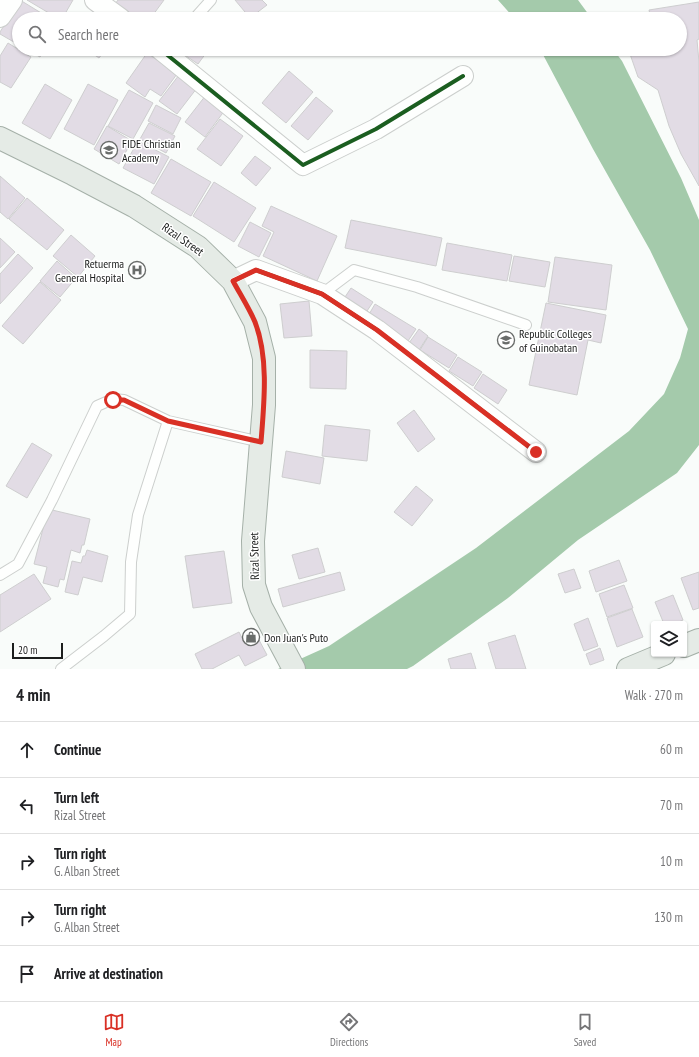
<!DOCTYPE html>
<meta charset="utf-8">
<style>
:root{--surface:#fff;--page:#f2f2f2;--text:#202124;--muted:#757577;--line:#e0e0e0;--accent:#d93025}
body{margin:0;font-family:"PT Sans Narrow",sans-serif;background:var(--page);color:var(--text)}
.controls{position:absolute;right:12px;bottom:12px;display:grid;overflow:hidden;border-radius:4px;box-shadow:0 1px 3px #0004}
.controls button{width:36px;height:36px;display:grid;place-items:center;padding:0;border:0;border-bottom:1px solid var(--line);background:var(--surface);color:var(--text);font:20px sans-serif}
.scale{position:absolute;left:12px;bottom:10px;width:51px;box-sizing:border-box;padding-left:4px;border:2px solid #1c1e1d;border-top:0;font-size:11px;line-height:14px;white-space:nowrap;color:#1c1e1d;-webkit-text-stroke:3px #fff;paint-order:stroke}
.stop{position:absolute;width:12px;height:12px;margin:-9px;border:3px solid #d93025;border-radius:50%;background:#fff}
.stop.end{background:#d93025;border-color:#fff;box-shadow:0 1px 4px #0008}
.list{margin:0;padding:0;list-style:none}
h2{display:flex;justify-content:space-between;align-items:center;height:52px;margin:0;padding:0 16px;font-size:17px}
h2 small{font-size:13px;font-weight:400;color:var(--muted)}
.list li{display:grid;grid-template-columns:26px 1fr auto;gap:12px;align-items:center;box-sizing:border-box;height:56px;padding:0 16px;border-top:1px solid var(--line)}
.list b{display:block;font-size:15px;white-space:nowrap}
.list p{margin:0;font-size:13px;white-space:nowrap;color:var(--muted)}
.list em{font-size:13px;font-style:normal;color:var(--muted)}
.icon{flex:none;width:22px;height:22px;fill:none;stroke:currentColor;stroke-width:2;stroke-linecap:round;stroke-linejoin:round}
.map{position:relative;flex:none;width:699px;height:669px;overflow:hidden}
.search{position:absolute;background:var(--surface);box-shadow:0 1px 3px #0004;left:12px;right:12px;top:12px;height:44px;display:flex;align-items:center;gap:10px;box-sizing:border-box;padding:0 14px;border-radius:22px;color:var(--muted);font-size:15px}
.sheet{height:332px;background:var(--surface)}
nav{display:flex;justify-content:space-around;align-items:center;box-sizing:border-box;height:56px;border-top:1px solid var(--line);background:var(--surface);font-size:11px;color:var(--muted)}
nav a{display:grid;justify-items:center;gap:2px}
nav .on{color:var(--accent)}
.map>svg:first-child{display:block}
.water{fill:#a4caab}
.building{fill:#e2dce5;stroke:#cececf}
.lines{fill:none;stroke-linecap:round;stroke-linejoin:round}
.lane-casing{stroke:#cccfcd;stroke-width:12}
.street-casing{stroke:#cccfcd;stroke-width:22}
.primary-casing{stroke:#a5b0a8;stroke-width:24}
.lane{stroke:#fefffe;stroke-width:10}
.street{stroke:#fefffe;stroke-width:20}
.primary{stroke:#e5ebe6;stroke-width:22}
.cycleway-casing{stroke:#fff;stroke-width:6}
.cycleway{stroke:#1b5e20;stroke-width:4}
.route{stroke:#d93025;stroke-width:5}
.labels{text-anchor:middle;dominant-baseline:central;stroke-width:3;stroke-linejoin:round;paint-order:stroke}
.poi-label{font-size:12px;fill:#1c1e1d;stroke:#fff;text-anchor:start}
.street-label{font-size:12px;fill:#1c1e1d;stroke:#fff}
</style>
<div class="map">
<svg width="699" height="669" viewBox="0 0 699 669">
<rect width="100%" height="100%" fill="#f9fcfa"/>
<!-- water -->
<path class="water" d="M498,0H578L592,19H515Z
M540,49H613L622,61L681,178L699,220V445L677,473L578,540L508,598L413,666L407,669H278L329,646L476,548L629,431L664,394L680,358L688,329L650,250L593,149Z"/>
<!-- building -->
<path class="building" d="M20,0L51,19H19V45L0,34V32Z
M27,0H73L62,19H59Z
M118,0H164L150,19H136L115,4Z
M235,0H262L267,5L250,18Z
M699,2V39L697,40L699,62V186L681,154L669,126L658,90L638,77L630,54L650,49H680V19H651L649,10Z
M203,10L215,19H196Z
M96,14L104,19H93Z
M8,43L31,57L11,88L0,82V56Z
M26,49H45L40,57Z
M86,49H106L99,58Z
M176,49H209L198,64Z
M147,53L177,74L161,96L150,89L145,97L126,83Z
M289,71L313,92L286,123L262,103Z
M179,75L197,88L177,114L159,101Z
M45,84L72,100L50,139L22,123Z
M88,84L118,100L94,145L64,129Z
M129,90L153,103L133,139L108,126Z
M206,95L225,110L205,137L185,122Z
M316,97L333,111L308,140L291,126Z
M156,105L181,118L173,134L148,121Z
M220,119L243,136L221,166L197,149Z
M149,123L175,136L166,153L140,139Z
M107,126L132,141L119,164L94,149Z
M138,141L169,157L154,184L123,168Z
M255,156L271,168L256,186L241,173Z
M171,159L211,182L191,216L151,193Z
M0,176L25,198L8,219L0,212Z
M214,182L256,208L234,242L193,216Z
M27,198L64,230L47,250L9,219Z
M271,206L337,236L317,281L263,256L274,232L262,226Z
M351,220L442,238L436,266L345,248Z
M250,222L271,233L259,257L238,246Z
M71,235L95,256L78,277L53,256Z
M0,238L15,252L0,268Z
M447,243L512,255L507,281L442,270Z
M18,254L33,268L0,304V274Z
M514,256L550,262L545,287L509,281Z
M555,257L612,265L606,310L548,302Z
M57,261L76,278L60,297L40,281Z
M40,282L61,300L23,344L2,326Z
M351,288L373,302L365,314L343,300Z
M309,301L312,336L284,338L280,304Z
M546,303L606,315L601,343L588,340L577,395L529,385Z
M375,304L416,329L408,341L368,316Z
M419,329L428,336L419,350L409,343Z
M428,337L457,355L449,368L420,350Z
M310,350L347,351L346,389L310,388Z
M458,357L482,372L473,386L449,371Z
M483,374L507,390L498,404L474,388Z
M414,410L435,439L418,452L397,423Z
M325,425L370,430L367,461L322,456Z
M32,443L52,455L27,498L6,486Z
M286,451L324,458L320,484L282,477Z
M416,486L433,500L412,526L394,512Z
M48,509L90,519L84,545H82L80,553L71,550L64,580L60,579L58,587L43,583L47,567L34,564Z
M318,548L325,572L299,579L292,555Z
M87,550L108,556L102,582L83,577L78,595L65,592L72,561L81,563L83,556H85Z
M224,551L232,603L193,608L185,556Z
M619,560L627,581L596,592L589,571Z
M574,569L581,588L565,593L558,574Z
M340,572L345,590L283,607L278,589Z
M699,572V608L693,610L681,578Z
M34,574L51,599L0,632V595Z
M624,585L633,608L607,617L599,594Z
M673,595L683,620L674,624H664L655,602Z
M632,609L643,637L617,647L607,618Z
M588,618L598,646L584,651L574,624Z
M239,632L245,644L258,638L267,655L245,666L239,655L212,669H202L195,654Z
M515,635L526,669H496L488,643Z
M600,648L604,660L590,665L586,654Z
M471,653L476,669H451L448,659Z"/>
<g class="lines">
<!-- lane casing -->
<g class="lane-casing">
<path id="lane" d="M194,19L211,0
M322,294L354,270L417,287L526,325
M0,575L18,564L52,500L97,406L113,399L124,400L168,421L261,442
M61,669L104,636L130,614L131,562L138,515L168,421"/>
</g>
<!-- street casing -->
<g class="street-casing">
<path id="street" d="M95,0L121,19
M0,17L12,0
M160,49L303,165L376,129L463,76
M233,281L256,270L322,294L377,330L536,452"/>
</g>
<!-- primary casing -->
<g class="primary-casing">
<path id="primary" d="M0,138L73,174L134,206L198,247L233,281L255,322L264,358V405L253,541L254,585L261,607L294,669
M684,646L699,640
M628,669L664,654"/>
</g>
<!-- lane -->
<use href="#lane" class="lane"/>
<!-- street -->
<use href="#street" class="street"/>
<!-- primary -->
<use href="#primary" class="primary"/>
<!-- cycleway casing -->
<g class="cycleway-casing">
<path id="cycleway" d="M160,49L303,165L376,129L463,76
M233,281L256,270L322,294L377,330L536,452"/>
</g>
<!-- cycleway -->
<use href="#cycleway" class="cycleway"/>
</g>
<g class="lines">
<!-- route -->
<path class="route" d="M113,400H124L168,421L261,442C264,404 269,358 255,322C249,308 240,294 233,281L256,270L322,294L377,330L536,452"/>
</g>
<!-- icons -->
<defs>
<g id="school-ring" transform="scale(0.9)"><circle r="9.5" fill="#fff" stroke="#696c6a" stroke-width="1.5"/><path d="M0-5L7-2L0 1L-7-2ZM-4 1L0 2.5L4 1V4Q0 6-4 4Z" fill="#696c6a"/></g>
<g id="hospital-ring" transform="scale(0.9)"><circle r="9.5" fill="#fff" stroke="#696c6a" stroke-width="1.5"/><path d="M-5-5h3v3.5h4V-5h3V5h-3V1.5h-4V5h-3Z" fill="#696c6a"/></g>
<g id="university-ring" transform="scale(0.9)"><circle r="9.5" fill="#fff" stroke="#696c6a" stroke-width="1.5"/><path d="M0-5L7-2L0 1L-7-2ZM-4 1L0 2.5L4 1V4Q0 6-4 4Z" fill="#696c6a"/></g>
<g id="shop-ring" transform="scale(0.9)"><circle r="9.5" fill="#fff" stroke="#696c6a" stroke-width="1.5"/><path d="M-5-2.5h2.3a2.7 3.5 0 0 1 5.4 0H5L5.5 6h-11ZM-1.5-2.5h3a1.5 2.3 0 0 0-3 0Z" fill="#696c6a"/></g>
</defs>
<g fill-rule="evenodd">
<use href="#school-ring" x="109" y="150"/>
<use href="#hospital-ring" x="137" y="270"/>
<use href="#university-ring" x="506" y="340"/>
<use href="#shop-ring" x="251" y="637"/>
</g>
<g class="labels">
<!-- poi labels -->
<g class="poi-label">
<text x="122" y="143">FIDE Christian<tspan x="122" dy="14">Academy</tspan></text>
<text x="124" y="263" text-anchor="end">Retuerma<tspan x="124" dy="14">General Hospital</tspan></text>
<text x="519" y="333">Republic Colleges<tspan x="519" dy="14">of Guinobatan</tspan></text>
<text x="264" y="637">Don Juan's Puto</text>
</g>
<!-- street labels -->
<g class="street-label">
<text transform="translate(183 239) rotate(35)">Rizal Street</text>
<text transform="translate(254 556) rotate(-91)">Rizal Street</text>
</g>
</g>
</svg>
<div class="controls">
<button><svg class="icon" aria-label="layers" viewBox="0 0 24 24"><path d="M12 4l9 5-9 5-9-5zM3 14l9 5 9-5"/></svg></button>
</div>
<div class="scale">20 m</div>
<div class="stop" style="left:113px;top:400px"></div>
<div class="stop end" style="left:536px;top:452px"></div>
<div class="search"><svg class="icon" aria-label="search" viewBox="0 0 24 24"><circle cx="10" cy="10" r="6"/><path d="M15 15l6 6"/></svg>Search here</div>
</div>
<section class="sheet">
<h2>4 min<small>Walk · 270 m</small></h2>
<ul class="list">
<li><svg class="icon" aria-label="ahead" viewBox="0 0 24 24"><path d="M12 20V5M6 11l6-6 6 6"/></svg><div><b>Continue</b></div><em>60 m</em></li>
<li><svg class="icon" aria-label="left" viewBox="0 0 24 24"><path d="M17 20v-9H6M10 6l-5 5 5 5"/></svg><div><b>Turn left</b><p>Rizal Street</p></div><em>70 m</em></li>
<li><svg class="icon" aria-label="right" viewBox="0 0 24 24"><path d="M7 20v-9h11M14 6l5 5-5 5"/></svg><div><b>Turn right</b><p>G. Alban Street</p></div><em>10 m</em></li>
<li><svg class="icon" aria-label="right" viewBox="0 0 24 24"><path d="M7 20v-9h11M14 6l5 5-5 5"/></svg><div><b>Turn right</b><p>G. Alban Street</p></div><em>130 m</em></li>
<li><svg class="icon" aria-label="arrive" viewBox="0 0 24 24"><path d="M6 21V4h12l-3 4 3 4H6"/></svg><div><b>Arrive at destination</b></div></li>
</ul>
</section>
<nav>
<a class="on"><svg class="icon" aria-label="map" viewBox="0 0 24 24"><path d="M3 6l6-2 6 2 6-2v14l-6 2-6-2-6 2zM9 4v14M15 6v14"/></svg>Map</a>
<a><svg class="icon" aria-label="directions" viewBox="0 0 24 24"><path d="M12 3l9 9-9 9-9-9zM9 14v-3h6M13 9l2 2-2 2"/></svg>Directions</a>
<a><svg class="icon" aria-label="saved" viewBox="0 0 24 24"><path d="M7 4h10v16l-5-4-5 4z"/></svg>Saved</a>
</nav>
